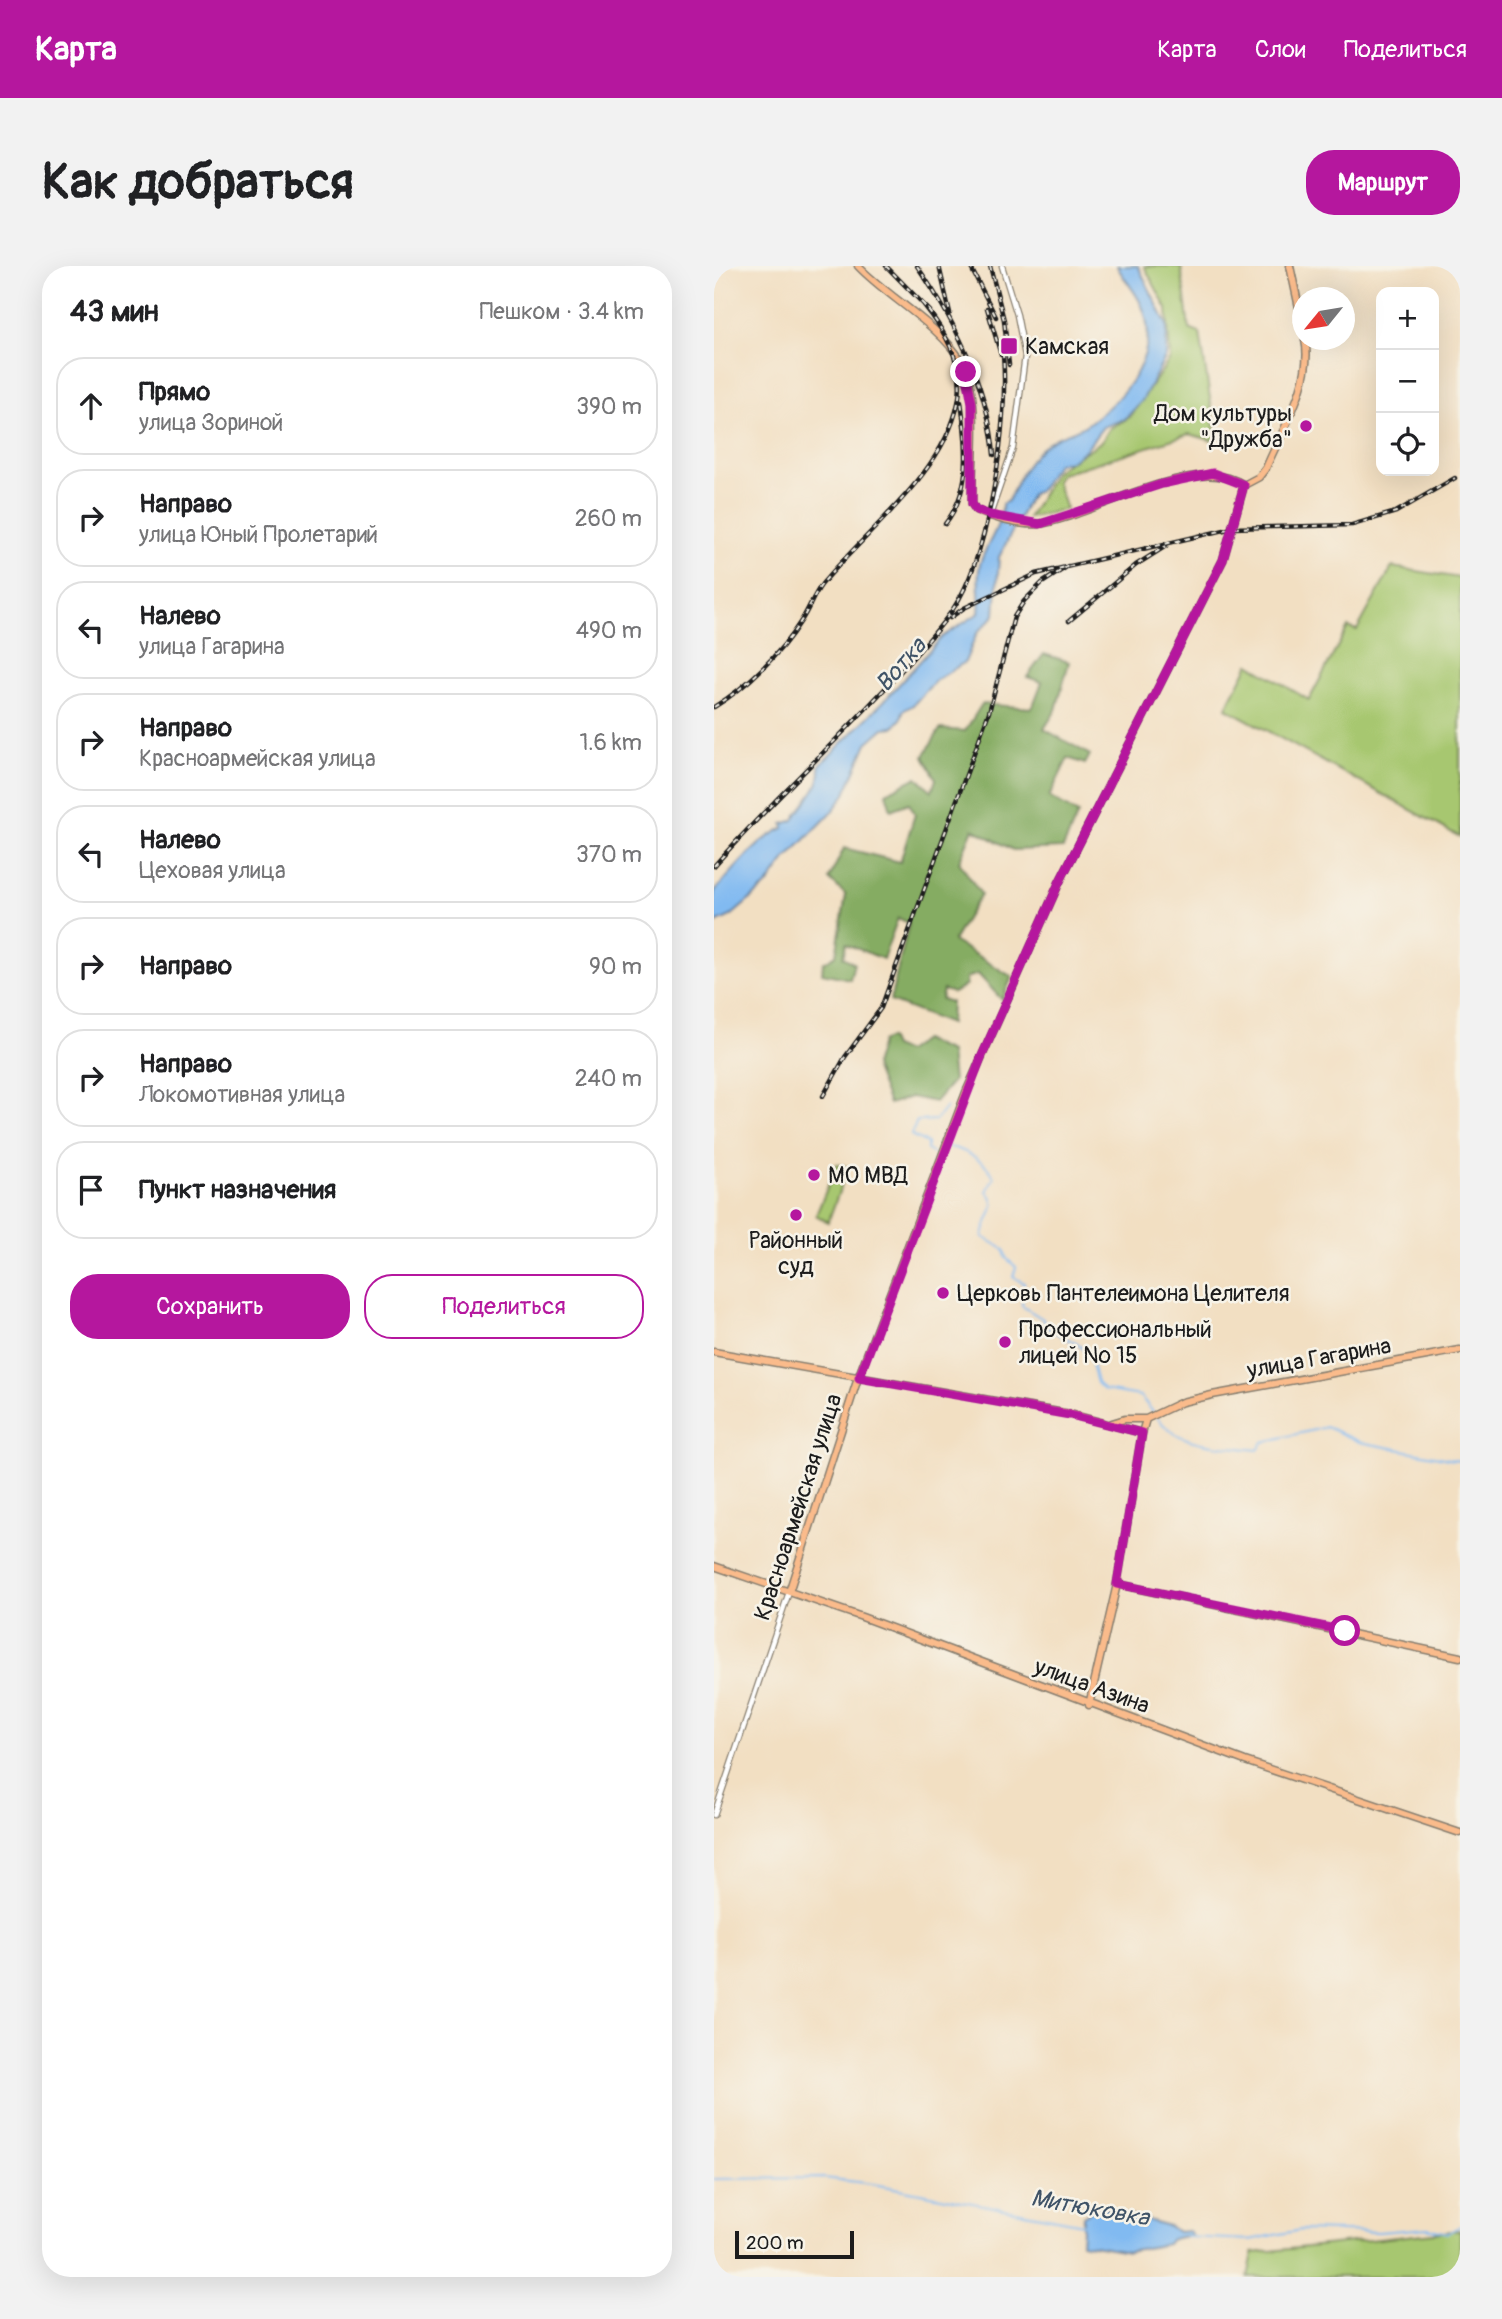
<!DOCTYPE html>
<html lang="ru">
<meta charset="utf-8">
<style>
:root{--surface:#fff;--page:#f2f2f2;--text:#202124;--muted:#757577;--line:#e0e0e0;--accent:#b5179e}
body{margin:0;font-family:Pangolin,sans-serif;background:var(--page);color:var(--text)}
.controls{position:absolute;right:21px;top:21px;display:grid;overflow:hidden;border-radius:14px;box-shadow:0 7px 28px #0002}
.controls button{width:63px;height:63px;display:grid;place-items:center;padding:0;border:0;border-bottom:2px solid var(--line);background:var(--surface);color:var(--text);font:35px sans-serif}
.compass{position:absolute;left:578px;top:21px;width:63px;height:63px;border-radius:50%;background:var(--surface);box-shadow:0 7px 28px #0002;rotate:240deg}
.scale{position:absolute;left:21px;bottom:18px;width:119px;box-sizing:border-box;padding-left:7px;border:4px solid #1c1c1c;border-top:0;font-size:19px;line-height:24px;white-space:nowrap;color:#1c1c1c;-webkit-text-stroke:5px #f7f3e8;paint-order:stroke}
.stop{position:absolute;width:21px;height:21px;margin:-16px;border:5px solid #b5179e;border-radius:50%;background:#fff}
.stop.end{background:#b5179e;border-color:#fff;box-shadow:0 2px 7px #0008}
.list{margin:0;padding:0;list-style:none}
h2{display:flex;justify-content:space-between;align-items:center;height:91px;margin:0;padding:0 28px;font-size:30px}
h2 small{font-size:23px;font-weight:400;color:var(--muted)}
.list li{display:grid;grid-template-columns:46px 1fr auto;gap:21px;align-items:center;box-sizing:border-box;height:98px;margin:0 14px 14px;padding:0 14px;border:2px solid var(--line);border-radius:28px}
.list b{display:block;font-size:26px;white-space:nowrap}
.list p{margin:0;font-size:23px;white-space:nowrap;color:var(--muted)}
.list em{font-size:23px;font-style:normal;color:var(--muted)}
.actions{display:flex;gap:14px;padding:21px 28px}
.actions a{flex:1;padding:16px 0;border:2px solid var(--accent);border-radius:28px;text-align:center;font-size:24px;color:var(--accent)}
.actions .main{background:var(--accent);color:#fff}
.icon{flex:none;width:38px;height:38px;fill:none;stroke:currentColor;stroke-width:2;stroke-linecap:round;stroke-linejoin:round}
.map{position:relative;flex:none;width:746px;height:2011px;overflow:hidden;border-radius:28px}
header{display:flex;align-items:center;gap:42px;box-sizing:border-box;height:98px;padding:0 35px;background:var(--accent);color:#fff}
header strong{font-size:33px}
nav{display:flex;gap:38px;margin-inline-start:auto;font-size:24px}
.intro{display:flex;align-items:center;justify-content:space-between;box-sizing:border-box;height:168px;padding:0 42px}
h1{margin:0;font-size:49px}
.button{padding:18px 32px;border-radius:28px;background:var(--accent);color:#fff;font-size:24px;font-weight:700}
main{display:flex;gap:42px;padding:0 42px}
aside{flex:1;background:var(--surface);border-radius:28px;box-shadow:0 7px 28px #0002}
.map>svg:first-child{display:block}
.green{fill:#a7c770;stroke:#627246;stroke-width:2}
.forest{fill:#85ac62;stroke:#50643f;stroke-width:2}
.water{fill:#81baf1;stroke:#4e6b86;stroke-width:2}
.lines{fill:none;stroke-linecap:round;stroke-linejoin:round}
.stream{stroke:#81baf1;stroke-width:2}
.minor-casing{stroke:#877e6f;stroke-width:7}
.major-casing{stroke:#877e6f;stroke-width:9}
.minor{stroke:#fff;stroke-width:4.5}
.major{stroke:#fabb8b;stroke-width:6}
.rail-casing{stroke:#1c1c1c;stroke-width:4.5}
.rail{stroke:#f7f3e8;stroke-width:2;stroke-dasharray:5;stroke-linecap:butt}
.route{stroke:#b5179e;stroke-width:9}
.poi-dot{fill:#b5179e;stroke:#f7f3e8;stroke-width:2.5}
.labels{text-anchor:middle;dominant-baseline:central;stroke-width:5;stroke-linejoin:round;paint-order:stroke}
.poi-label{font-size:23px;fill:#1c1c1c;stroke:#f7f3e8;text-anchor:start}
.street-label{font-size:23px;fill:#1c1c1c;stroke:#f7f3e8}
.water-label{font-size:24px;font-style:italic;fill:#3f5367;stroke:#f7f3e8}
</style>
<header>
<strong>Карта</strong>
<nav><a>Карта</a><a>Слои</a><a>Поделиться</a></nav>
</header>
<div class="intro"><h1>Как добраться</h1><a class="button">Маршрут</a></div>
<main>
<aside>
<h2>43 мин<small>Пешком · 3.4 km</small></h2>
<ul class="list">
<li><svg class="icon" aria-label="ahead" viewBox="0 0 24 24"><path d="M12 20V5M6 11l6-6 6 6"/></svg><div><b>Прямо</b><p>улица Зориной</p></div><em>390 m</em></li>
<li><svg class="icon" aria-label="right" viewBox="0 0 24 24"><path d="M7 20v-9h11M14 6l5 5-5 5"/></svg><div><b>Направо</b><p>улица Юный Пролетарий</p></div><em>260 m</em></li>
<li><svg class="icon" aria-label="left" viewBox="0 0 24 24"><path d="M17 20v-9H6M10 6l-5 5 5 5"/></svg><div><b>Налево</b><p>улица Гагарина</p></div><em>490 m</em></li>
<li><svg class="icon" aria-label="right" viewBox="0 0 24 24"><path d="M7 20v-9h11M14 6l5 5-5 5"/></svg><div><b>Направо</b><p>Красноармейская улица</p></div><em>1.6 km</em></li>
<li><svg class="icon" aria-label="left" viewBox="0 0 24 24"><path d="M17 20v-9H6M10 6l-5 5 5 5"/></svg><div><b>Налево</b><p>Цеховая улица</p></div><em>370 m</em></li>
<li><svg class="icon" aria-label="right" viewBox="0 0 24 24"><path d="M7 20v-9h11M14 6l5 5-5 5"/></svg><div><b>Направо</b></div><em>90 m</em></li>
<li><svg class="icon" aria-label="right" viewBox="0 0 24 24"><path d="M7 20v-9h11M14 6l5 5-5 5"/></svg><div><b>Направо</b><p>Локомотивная улица</p></div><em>240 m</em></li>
<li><svg class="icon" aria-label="arrive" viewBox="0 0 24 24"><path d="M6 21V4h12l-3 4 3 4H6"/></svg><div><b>Пункт назначения</b></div></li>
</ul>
<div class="actions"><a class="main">Сохранить</a><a>Поделиться</a></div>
</aside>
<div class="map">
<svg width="746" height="2011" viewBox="0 0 746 2011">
<rect width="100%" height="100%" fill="#f7f3e8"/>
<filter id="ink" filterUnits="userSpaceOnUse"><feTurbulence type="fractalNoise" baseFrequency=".0143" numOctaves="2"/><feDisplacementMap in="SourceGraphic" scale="14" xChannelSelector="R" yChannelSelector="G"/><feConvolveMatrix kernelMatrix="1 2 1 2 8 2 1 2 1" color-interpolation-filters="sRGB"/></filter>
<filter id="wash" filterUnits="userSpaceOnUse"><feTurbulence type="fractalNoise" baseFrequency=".00686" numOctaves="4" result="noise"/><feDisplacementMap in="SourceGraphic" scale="28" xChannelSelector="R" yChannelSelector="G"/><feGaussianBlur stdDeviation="1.57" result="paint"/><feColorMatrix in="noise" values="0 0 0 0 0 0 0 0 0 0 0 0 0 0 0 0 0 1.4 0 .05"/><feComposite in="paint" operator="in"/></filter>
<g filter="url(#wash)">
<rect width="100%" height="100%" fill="#f2dfc2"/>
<!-- green -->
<path class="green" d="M430,0H467L475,63L486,67L501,165L500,175L475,168L347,208L342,215L352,243L314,252L342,205L388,175L396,162L416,151L456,93L453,43Z
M678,301L746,312V571L512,442L535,398L595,434L634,361L643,364Z
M123,898L134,901L114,956L102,949Z
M746,1964V2011H534L539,1987Z"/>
<!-- forest -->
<path class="forest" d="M330,388L355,396L342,444L330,463L376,489L371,498L354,492L335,531L364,548L349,582L299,584L259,563L245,596L267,628L239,675L298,711L288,734L264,708L252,712V719L240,727L229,724L227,733L237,736L236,758L176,735L195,657L184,652L169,693L132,678L129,691L140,697L136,713L108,707L109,697L122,689L132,629L115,613L130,582L186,596L201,548L195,537L177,544L172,527L203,511L218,525L222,513L210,490L226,463L251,465L268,438L318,442L328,416L313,411Z
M175,772L179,781L192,786L209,774L236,786L239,815L221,836L197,831L175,838L160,800L167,776Z"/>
<!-- water -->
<path class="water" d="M403,0H424L453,59L452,90L428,135L411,153L389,161L372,183L357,195L343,198L326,224L317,229L285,291L281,349L263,367L251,396L221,415L199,439L189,445L187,453L180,461L170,462L153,477L131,528L118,546L73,592L53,619L17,650L0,658V626C18,606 46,571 70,562L69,558L80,554C88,537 111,519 105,500L170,435L228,371L265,347C267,330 262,314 266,298C272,278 289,258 288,238L294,235C304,215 313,193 332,178C344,168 362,167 375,157C412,130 448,88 428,40C422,25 410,14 403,0Z
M384,1941L455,1960L463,1966L475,1965L477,1969L457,1973L453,1978L414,1985L367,1977L369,1950Z"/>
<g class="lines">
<!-- stream -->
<path class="stream" d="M234,881C248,882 276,897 280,912L273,925C288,940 270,953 269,971L290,983L292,992L302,1001L299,1011L310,1017L308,1040L329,1053L334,1062L365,1079L376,1091L383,1117L390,1124L426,1130L439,1146
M227,886L223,890L213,884V877L197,869L203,855L222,854L232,841
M443,1151C465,1182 509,1179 544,1184L549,1176L613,1161L646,1176L746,1195
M0,1913L110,1912L159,1918L369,1958
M472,1971L535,1974L587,1964L665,1966L713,1962L734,1967L746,1960"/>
</g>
</g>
<g filter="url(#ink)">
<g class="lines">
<!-- minor casing -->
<g class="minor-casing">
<path id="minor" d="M276,249L299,182L311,90L303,49L288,0
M0,1549L75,1326"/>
</g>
<!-- major casing -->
<g class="major-casing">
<path id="major" d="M144,0C172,30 227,60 247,95C268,131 257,197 258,238L262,244C278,252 307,260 325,258C378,251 482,185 530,219
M576,0L589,60
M530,219L545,211L552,202C568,164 600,114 591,74
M0,1086L356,1148L428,1167L432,1153H411L398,1157
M432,1153L468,1136L498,1129L746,1084
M0,1300L148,1351L531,1495L746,1567
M403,1318L746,1391
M75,1326L144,1112L252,826L345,617L509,294L530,219
M375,1439L403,1318L428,1167"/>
</g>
<!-- minor -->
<use href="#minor" class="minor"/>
<!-- major -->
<use href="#major" class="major"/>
<!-- rail casing -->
<g class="rail-casing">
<path id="rail" d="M172,0L216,45
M203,0C241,55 274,121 280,189
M225,0L236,47
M256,0L282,51
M276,0L290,54L295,99
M273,42L287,89
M231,258C259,222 253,178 247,135
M236,352L250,342L322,308L519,262L638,259L682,246L741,212
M355,355L422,299L452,280
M0,441C33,421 66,388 87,355C95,343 99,330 108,318C152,265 230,207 244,137C252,101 231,65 210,39
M0,600C57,536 119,479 177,416C198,392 221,369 239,343C276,288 295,155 289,89
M109,830L131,791L167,742L275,446L300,351L310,335L328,317L354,300"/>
</g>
<!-- rail -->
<use href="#rail" class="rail"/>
</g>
</g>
<g class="lines" filter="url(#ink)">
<!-- route -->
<path class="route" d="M252,106L258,137V238L262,244L276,249L326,258L448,218L499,207L530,219L509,294L345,617L267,792L145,1112L356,1149L428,1167L403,1318L631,1365"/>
</g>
<!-- markers -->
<g class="poi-dot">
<rect x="286" y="71" width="18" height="18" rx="3.5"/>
<circle cx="592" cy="160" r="7"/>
<circle cx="100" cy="909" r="7"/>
<circle cx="82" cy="949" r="7"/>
<circle cx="229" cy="1027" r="7"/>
<circle cx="291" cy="1076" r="7"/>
</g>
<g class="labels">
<!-- poi labels -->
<g class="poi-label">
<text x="311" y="80">Камская</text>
<text x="578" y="147" text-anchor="end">Дом культуры<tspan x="578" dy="26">"Дружба"</tspan></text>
<text x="114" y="909">МО МВД</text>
<text x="82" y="974" text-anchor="middle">Районный<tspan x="82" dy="26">суд</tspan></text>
<text x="243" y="1027">Церковь Пантелеимона Целителя</text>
<text x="305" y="1063">Профессиональный<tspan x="305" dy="26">лицей № 15</tspan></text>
</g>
<!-- street labels -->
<g class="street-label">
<text transform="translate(605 1092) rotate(-10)">улица Гагарина</text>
<text transform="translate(84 1241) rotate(-72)">Красноармейская улица</text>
<text transform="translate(378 1420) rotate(20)">улица Азина</text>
</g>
<!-- water labels -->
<g class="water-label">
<text transform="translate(187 399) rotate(-49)">Вотка</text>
<text transform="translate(376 1942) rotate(10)">Митюковка</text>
</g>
</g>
</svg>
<div class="controls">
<button>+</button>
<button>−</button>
<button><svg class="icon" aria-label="locate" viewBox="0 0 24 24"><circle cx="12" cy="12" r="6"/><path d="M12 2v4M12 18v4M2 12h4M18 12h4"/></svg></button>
</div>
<svg class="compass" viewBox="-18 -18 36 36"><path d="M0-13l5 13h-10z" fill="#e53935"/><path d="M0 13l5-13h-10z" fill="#757577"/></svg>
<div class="scale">200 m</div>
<div class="stop" style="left:631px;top:1365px"></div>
<div class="stop end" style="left:252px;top:106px"></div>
</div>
</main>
